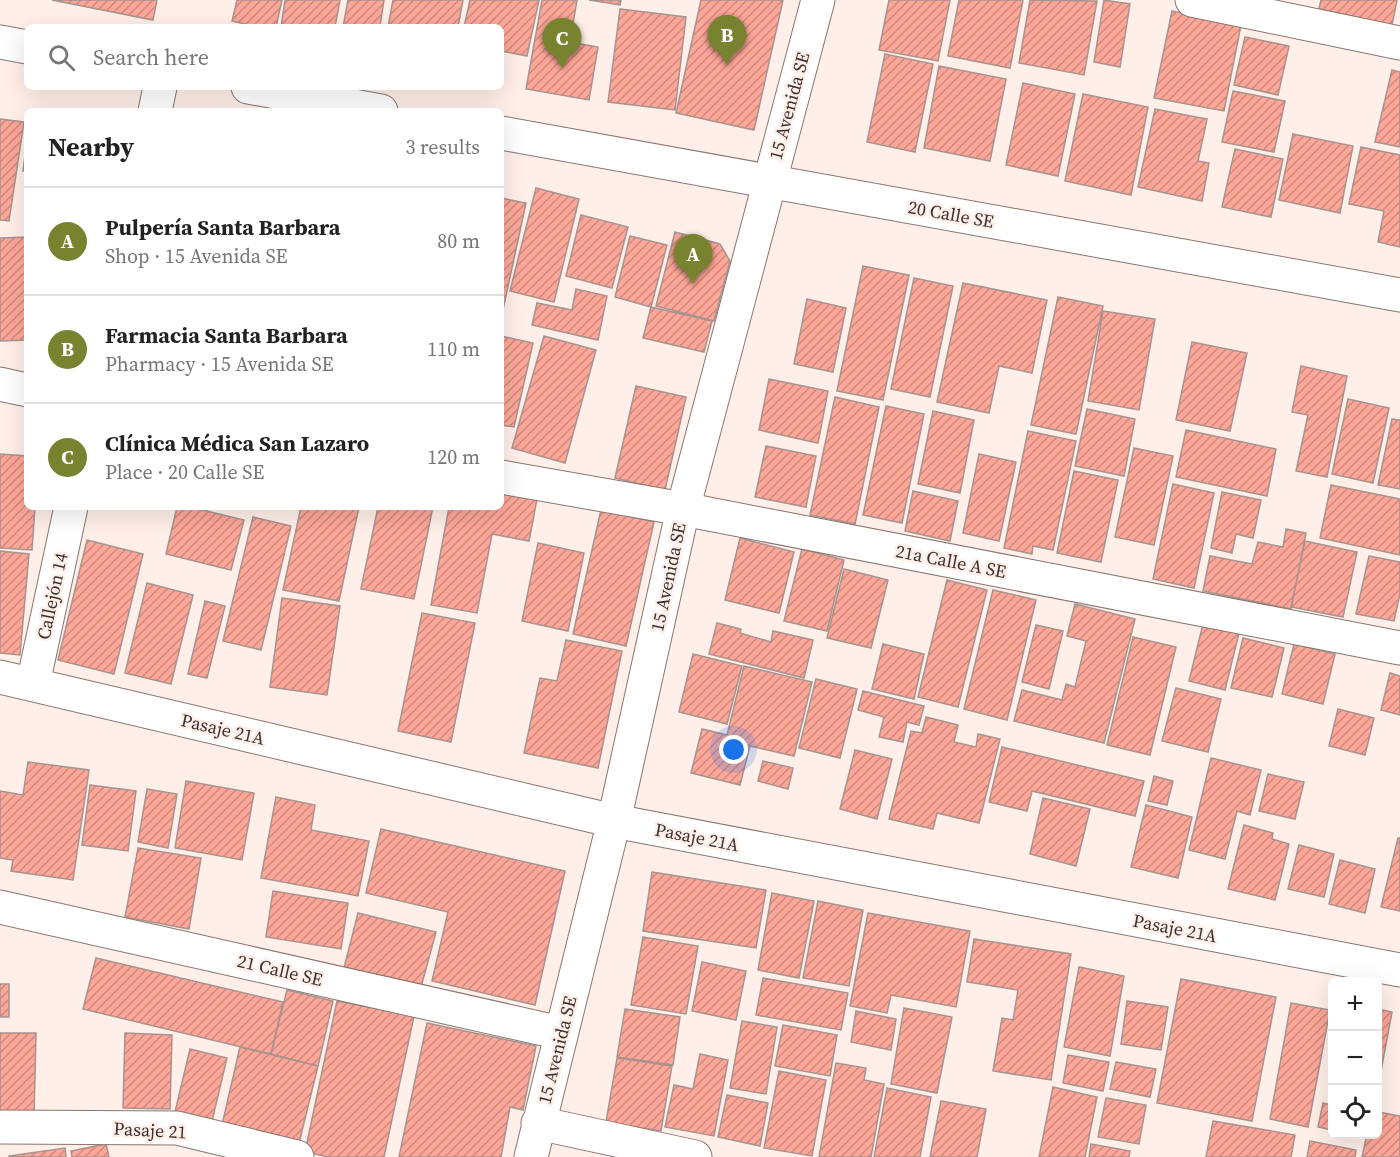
<!DOCTYPE html>
<meta charset="utf-8">
<style>
:root{--surface:#fff;--page:#f6f6f6;--text:#222;--muted:#767676;--line:#e0e0e0;--accent:#788330}
body{margin:0;font-family:"Source Serif 4",serif;background:var(--page);color:var(--text)}
.controls{position:absolute;right:18px;bottom:18px;display:grid;overflow:hidden;border-radius:9px;box-shadow:0 6px 24px #0002}
.controls button{width:54px;height:54px;display:grid;place-items:center;padding:0;border:0;border-bottom:2px solid var(--line);background:var(--surface);color:var(--text);font:30px sans-serif}
.you{position:absolute;left:734px;top:750px;width:21px;height:21px;margin:-15px;border:4px solid #fff;border-radius:50%;background:#1a73e8;box-shadow:0 0 0 9px #1a73e833}
.badge{display:grid;place-items:center;width:39px;height:39px;border-radius:50%;background:var(--accent);color:#fff;font-size:20px;font-weight:700}
.pin{position:absolute;translate:-50% -50px;filter:drop-shadow(0 2px 3px #0008)}
.pin::after{content:'';position:absolute;top:32px;width:21px;height:18px;background:inherit;clip-path:polygon(0 0,100% 0,50% 100%)}
.list{margin:0;padding:0;list-style:none}
h2{display:flex;justify-content:space-between;align-items:center;height:78px;margin:0;padding:0 24px;font-size:26px}
h2 small{font-size:20px;font-weight:400;color:var(--muted)}
.list li{display:grid;grid-template-columns:39px 1fr auto;gap:18px;align-items:center;box-sizing:border-box;height:108px;padding:0 24px;border-top:2px solid var(--line)}
.list b{display:block;font-size:22px;white-space:nowrap}
.list p{margin:0;font-size:20px;white-space:nowrap;color:var(--muted)}
.list em{font-size:20px;font-style:normal;color:var(--muted)}
.icon{flex:none;width:33px;height:33px;fill:none;stroke:currentColor;stroke-width:2;stroke-linecap:round;stroke-linejoin:round}
.map{position:relative;flex:none;width:1400px;height:1157px;overflow:hidden}
.search{position:absolute;background:var(--surface);box-shadow:0 6px 24px #0002;left:24px;top:24px;width:480px;height:66px;display:flex;align-items:center;gap:15px;box-sizing:border-box;padding:0 21px;border-radius:9px;color:var(--muted);font-size:22px}
.panel{position:absolute;background:var(--surface);box-shadow:0 6px 24px #0002;left:24px;top:108px;width:480px;height:402px;border-radius:9px}
.map>svg:first-child{display:block}
.building{fill:url(#building-hatch);stroke:#a7938f;stroke-width:1.5}
.lines{fill:none;stroke-linecap:round;stroke-linejoin:round}
.minor-casing{stroke:#88766f;stroke-width:35}
.minor{stroke:#fff;stroke-width:33}
.labels{text-anchor:middle;dominant-baseline:central;stroke-width:5;stroke-linejoin:round;paint-order:stroke}
.street-label{font-size:18px;fill:#39322f;stroke:#ffefe8}
</style>
<div class="map">
<svg width="1400" height="1157" viewBox="0 0 1400 1157">
<defs>
<pattern id="building-hatch" width="6" height="6" patternUnits="userSpaceOnUse" patternTransform="scale(1.5)"><rect width="6" height="6" fill="#fea799"/><path d="M-1 1l2-2M0 6l6-6M5 7l2-2" fill="none" stroke="#cf897d"/></pattern>
</defs>
<rect width="100%" height="100%" fill="#ffefe8"/>
<!-- building -->
<path class="building" d="M52,0H157L153,20Z
M237,0H282L276,27H257L232,21Z
M285,0H340L335,27H281Z
M348,0H384L380,27H343Z
M393,0H463L458,27H388Z
M470,0H539L527,56L501,51V27H464Z
M542,0H577L570,42L598,47L589,100L526,89Z
M589,0H621L620,5Z
M701,0H783L754,130L676,113Z
M889,0H950L938,61L879,50Z
M959,0H1023L1010,68L948,56Z
M1030,0L1097,1L1084,75L1019,63Z
M1104,0L1130,4L1120,67L1094,62Z
M1321,0H1397L1392,25L1319,9Z
M620,9L686,17L675,110L608,102Z
M1172,11L1241,25L1224,111L1154,98Z
M1245,37L1289,46L1278,95L1234,85Z
M885,54L933,64L915,152L867,142Z
M939,66L1006,79L990,161L924,148Z
M1392,70L1400,72V147L1375,142Z
M1023,83L1075,94L1058,176L1006,165Z
M1233,91L1285,101L1274,152L1222,142Z
M1083,94L1148,107L1131,195L1065,181Z
M1155,109L1207,119L1198,161L1209,163L1202,201L1138,187Z
M0,119L24,122L9,221L0,220Z
M1293,134L1353,146L1340,213L1279,200Z
M27,140V172L23,171Z
M1361,147L1400,155V247L1378,242L1384,211L1349,204Z
M1235,149L1283,159L1271,217L1222,207Z
M536,188L579,199L554,302L510,291Z
M501,198L526,203L501,319Z
M581,215L628,227L612,288L566,276Z
M675,232L720,244L730,261L714,321L656,306Z
M630,236L667,245L651,307L615,297Z
M27,237V340L0,341V238Z
M863,266L909,275L883,400L837,391Z
M914,278L953,286L930,397L891,389Z
M963,283L1047,300L1032,373L999,366L989,413L937,402Z
M576,289L607,296L598,340L532,325L537,303L572,310Z
M1058,297L1103,306L1076,434L1031,425Z
M807,299L846,308L833,372L794,364Z
M651,307L712,321L704,352L643,338Z
M1103,311L1155,319L1139,410L1088,401Z
M501,336L533,343L514,427L501,425Z
M544,336L596,350L565,463L512,448Z
M1192,342L1247,353L1230,431L1176,420Z
M1301,366L1347,376L1327,477L1296,471L1308,415L1292,412Z
M769,379L828,391L818,443L759,430Z
M636,386L686,397L665,490L615,478Z
M835,397L879,407L855,524L810,515Z
M1348,399L1389,408L1373,483L1332,474Z
M886,406L924,414L902,523L863,515Z
M1087,409L1135,419L1124,476L1075,466Z
M933,411L974,420L960,493L918,484Z
M1392,419L1400,420V489L1378,485Z
M1186,430L1276,449L1267,496L1176,477Z
M1028,431L1076,441L1053,550L1033,546L1032,554L1004,548Z
M766,446L816,456L806,507L755,497Z
M1134,448L1173,456L1154,545L1115,537Z
M0,454L27,456V507H35L32,550L0,548Z
M979,454L1016,462L999,541L963,533Z
M1074,471L1118,480L1101,562L1057,553Z
M1173,484L1214,493L1194,588L1153,579Z
M1331,485L1400,499V555L1320,538Z
M913,491L958,501L950,541L905,531Z
M1222,492L1261,500L1253,538L1236,534L1232,553L1211,548Z
M501,493L537,499L529,541L492,534L477,613L431,605L449,507H501Z
M177,507H190L244,520L231,570L166,554Z
M301,507H359L339,601L283,590Z
M378,507H433L414,599L361,589Z
M601,510L654,522L626,646L573,634Z
M253,517L291,526L261,650L223,641Z
M1286,529L1306,533L1291,609L1203,591L1210,556L1252,564L1258,542L1283,547Z
M740,538L794,552L779,613L725,600Z
M87,540L143,554L114,674L58,660Z
M1305,541L1357,552L1343,617L1291,607Z
M538,543L584,553L568,631L522,621Z
M802,549L844,560L827,631L784,621Z
M0,551L29,554L20,655L0,653Z
M1369,556L1400,562V594L1394,621L1356,614Z
M844,569L888,580L871,648L827,638Z
M947,580L987,590L958,707L918,697Z
M147,583L193,595L171,684L125,673Z
M993,590L1036,600L1007,720L964,709Z
M282,598L340,606L327,695L270,687Z
M205,601L225,606L207,678L188,674Z
M1075,604L1135,619L1104,743L1014,721L1022,690L1062,700L1066,684L1075,687L1086,641L1067,636Z
M422,613L475,623L451,742L398,731Z
M717,623L741,629L740,633L771,642L773,631L813,640L804,678L709,654Z
M1203,624L1239,633L1225,690L1189,681Z
M1036,625L1063,631L1049,689L1022,682Z
M1133,637L1176,647L1150,755L1107,745Z
M1243,638L1284,648L1272,697L1231,688Z
M566,640L622,651L598,768L524,753L540,678L557,681Z
M883,644L924,654L914,699L872,689Z
M1294,644L1335,654L1323,704L1282,694Z
M693,654L742,666L727,724L679,712Z
M744,666L812,682L794,756L750,746L740,785L691,773L702,729L727,735Z
M1390,673L1400,676V715L1381,710Z
M816,679L857,689L840,758L799,748Z
M1176,688L1221,699L1208,752L1162,741Z
M863,691L924,706L919,725L907,722L903,742L879,737L884,717L858,710Z
M1338,709L1374,718L1365,755L1329,746Z
M926,717L958,725L954,742L976,747L978,734L1000,739L979,823L937,813L933,829L889,819L911,731L922,733Z
M1002,747L1144,781L1135,816L1032,791L1027,811L989,802Z
M855,750L892,759L877,819L840,809Z
M1211,758L1261,770L1250,815L1237,811L1225,859L1189,850Z
M763,761L793,768L788,789L758,781Z
M28,762L89,770L73,880L11,871L13,860L0,858V791L23,795Z
M1268,774L1304,782L1295,819L1259,811Z
M1154,776L1173,781L1167,805L1148,801Z
M186,781L254,793L242,860L175,848Z
M90,785L136,791L128,851L82,845Z
M147,789L177,794L168,848L138,842Z
M276,797L315,805L311,830L369,841L358,896L261,878Z
M1043,798L1090,809L1076,866L1030,854Z
M1146,805L1192,817L1178,878L1131,867Z
M1244,825L1273,833L1272,839L1289,844L1275,900L1228,889Z
M381,829L565,871L535,1005L432,981L448,912L366,893Z
M1398,838H1400V911L1381,907Z
M1299,845L1334,854L1324,897L1288,889Z
M138,848L201,858L189,929L125,917Z
M1340,860L1375,869L1365,913L1329,904Z
M652,872L766,890L756,948L643,931Z
M273,891L348,903L341,949L266,937Z
M772,893L814,901L799,978L758,970Z
M818,901L863,910L849,986L803,978Z
M358,913L436,932L421,987L344,968Z
M868,913L970,931L956,1007L891,995L887,1013L850,1006Z
M643,937L698,946L686,1014L631,1005Z
M974,939L1071,954L1051,1080L993,1071L1002,1018L1013,1020L1018,990L967,982Z
M96,958L283,1002L271,1054L83,1009Z
M702,962L746,971L736,1020L692,1011Z
M1079,967L1124,976L1110,1056L1064,1047Z
M763,978L848,993L841,1030L756,1015Z
M1181,979L1276,997L1252,1121L1157,1103Z
M0,984H9V1017H0Z
M287,990L333,1001L318,1066L271,1054Z
M337,1001L414,1016L384,1157H329L305,1152Z
M1127,1001L1168,1007L1161,1050L1121,1044Z
M1291,1003L1330,1010L1308,1127L1270,1119Z
M904,1008L952,1017L937,1093L891,1084Z
M625,1009L680,1017L673,1065L617,1057Z
M1378,1009L1392,1012L1378,1087Z
M856,1011L896,1019L891,1050L851,1042Z
M742,1021L777,1027L766,1094L730,1088Z
M427,1023L536,1046L523,1110L510,1107L501,1157H399Z
M783,1025L837,1035L830,1076L775,1066Z
M0,1033H36L34,1117L0,1116Z
M125,1033L172,1035L170,1109L123,1108Z
M240,1047L318,1066L299,1143L222,1125Z
M190,1049L227,1058L212,1121L175,1112Z
M700,1054L728,1060L714,1136L665,1127L674,1085L693,1089Z
M1068,1055L1109,1062L1103,1091L1063,1083Z
M617,1058L672,1066L661,1131L606,1122Z
M1116,1062L1156,1069L1150,1097L1110,1089Z
M836,1063L866,1068L864,1080L884,1084L871,1157H819Z
M779,1071L826,1080L812,1156L764,1148Z
M1053,1087L1097,1097L1085,1157H1039Z
M887,1088L931,1097L920,1157H874Z
M727,1095L768,1103L760,1146L718,1137Z
M1106,1098L1146,1105L1139,1144L1098,1137Z
M941,1101L986,1109L977,1157H930Z
M1323,1103L1332,1105V1130L1318,1127Z
M1378,1112L1400,1116V1157H1362L1367,1134H1378Z
M1213,1121L1295,1135L1291,1157H1206Z
M1310,1141L1356,1150L1355,1157H1307Z
M106,1144L109,1157H72L71,1151Z
M1091,1144L1130,1151L1129,1157H1089Z
M65,1148L66,1157H10L9,1156Z"/>
<g class="lines">
<!-- minor casing -->
<g class="minor-casing">
<path id="minor" d="M1192,0L1400,43
M0,42L27,47
M248,87L381,111
M155,111L160,87
M501,133L1400,295
M0,384L27,390
M501,477L683,509L1400,648
M0,677L614,821L1400,970
M33,684L71,507
M0,907L561,1033
M538,1123L695,1157
M0,1127L177,1128L297,1157
M531,1157L614,821L683,509L818,0"/>
</g>
<!-- minor -->
<use href="#minor" class="minor"/>
</g>
<g class="labels">
<!-- street labels -->
<g class="street-label">
<text transform="translate(789 106) rotate(-75)">15 Avenida SE</text>
<text transform="translate(951 214) rotate(10)">20 Calle SE</text>
<text transform="translate(951 561) rotate(11)">21a Calle A SE</text>
<text transform="translate(668 577) rotate(-78)">15 Avenida SE</text>
<text transform="translate(52 596) rotate(-78)">Callejón 14</text>
<text transform="translate(223 729) rotate(13)">Pasaje 21A</text>
<text transform="translate(697 837) rotate(11)">Pasaje 21A</text>
<text transform="translate(1175 928) rotate(11)">Pasaje 21A</text>
<text transform="translate(280 970) rotate(13)">21 Calle SE</text>
<text transform="translate(557 1050) rotate(-76)">15 Avenida SE</text>
<text transform="translate(150 1130) rotate(3)">Pasaje 21</text>
</g>
</g>
</svg>
<div class="controls">
<button>+</button>
<button>−</button>
<button><svg class="icon" aria-label="locate" viewBox="0 0 24 24"><circle cx="12" cy="12" r="6"/><path d="M12 2v4M12 18v4M2 12h4M18 12h4"/></svg></button>
</div>
<div class="you"></div>
<div class="pin badge" style="left:693px;top:284px">A</div>
<div class="pin badge" style="left:727px;top:65px">B</div>
<div class="pin badge" style="left:562px;top:68px">C</div>
<div class="search"><svg class="icon" aria-label="search" viewBox="0 0 24 24"><circle cx="10" cy="10" r="6"/><path d="M15 15l6 6"/></svg>Search here</div>
<section class="panel">
<h2>Nearby<small>3 results</small></h2>
<ul class="list">
<li><span class="badge">A</span><div><b>Pulpería Santa Barbara</b><p>Shop · 15 Avenida SE</p></div><em>80 m</em></li>
<li><span class="badge">B</span><div><b>Farmacia Santa Barbara</b><p>Pharmacy · 15 Avenida SE</p></div><em>110 m</em></li>
<li><span class="badge">C</span><div><b>Clínica Médica San Lazaro</b><p>Place · 20 Calle SE</p></div><em>120 m</em></li>
</ul>
</section>
</div>
